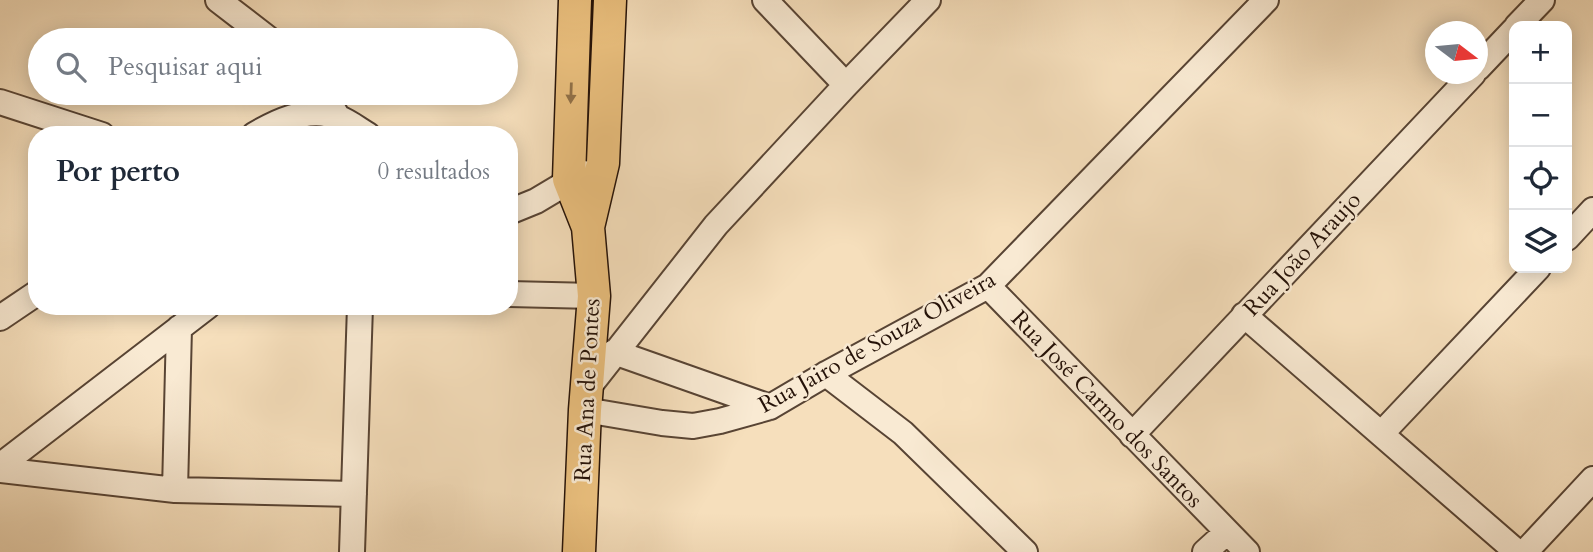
<!DOCTYPE html>
<html lang="pt">
<meta charset="utf-8">
<style>
:root{--surface:#fff;--page:#f6f6f7;--text:#1f2937;--muted:#747a83;--line:#e0e1e3}
body{margin:0;font-family:Cardo,serif;background:var(--page);color:var(--text)}
.controls{position:absolute;right:21px;top:21px;display:grid;overflow:hidden;border-radius:14px;box-shadow:0 4px 18px #0003}
.controls button{width:63px;height:63px;display:grid;place-items:center;padding:0;border:0;border-bottom:2px solid var(--line);background:var(--surface);color:var(--text);font:35px sans-serif}
.compass{position:absolute;left:1425px;top:21px;width:63px;height:63px;border-radius:50%;background:var(--surface);box-shadow:0 4px 18px #0003;rotate:106deg}
.list{margin:0;padding:0;list-style:none}
h2{display:flex;justify-content:space-between;align-items:center;height:91px;margin:0;padding:0 28px;font-size:30px}
h2 small{font-size:23px;font-weight:400;color:var(--muted)}
.icon{flex:none;width:38px;height:38px;fill:none;stroke:currentColor;stroke-width:2;stroke-linecap:round;stroke-linejoin:round}
.map{position:relative;flex:none;width:1593px;height:552px;overflow:hidden}
.search{position:absolute;background:var(--surface);box-shadow:0 4px 18px #0003;left:28px;top:28px;width:490px;height:77px;display:flex;align-items:center;gap:18px;box-sizing:border-box;padding:0 24px;border-radius:38px;color:var(--muted);font-size:26px}
.panel{position:absolute;background:var(--surface);box-shadow:0 4px 18px #0003;left:28px;top:126px;width:490px;height:189px;border-radius:28px}
.map>svg:first-child{display:block}
.lines{fill:none;stroke-linecap:round;stroke-linejoin:round}
.minor-casing{stroke:#584434;stroke-width:28}
.major-casing{stroke:#241107;stroke-width:35}
.minor{stroke:#f9ead3;stroke-width:24}
.major{stroke:#ebc07e;stroke-width:32}
.oneway{fill:#917148}
.labels{text-anchor:middle;dominant-baseline:central;stroke-width:5;stroke-linejoin:round;paint-order:stroke}
.street-label{font-size:23px;fill:#241107;stroke:#f9ead3}
</style>
<div class="map">
<svg width="1593" height="552" viewBox="0 0 1593 552">
<rect width="100%" height="100%" fill="#f6dfbc"/>
<filter id="stains"><feTurbulence type="fractalNoise" baseFrequency=".00286" numOctaves="4"/><feColorMatrix values="0 0 0 0 .2 0 0 0 0 .09 0 0 0 0 .02 0 0 0 .5 -.17"/></filter>
<radialGradient id="worn" r=".72"><stop offset=".6" stop-color="#630" stop-opacity="0"/><stop offset="1" stop-color="#630" stop-opacity=".3"/></radialGradient>
<g class="lines">
<!-- minor casing -->
<g class="minor-casing">
<path id="minor" d="M218,0L270,40
M765,0L846,85
M1517,26L1542,0
M1478,68L1514,30
M324,93L337,116L339,127
M0,102L102,135
M254,135C277,121 311,105 339,118C349,122 358,129 368,135
M509,212L536,201L583,173
M1567,238L1593,210
M988,286L1247,552
M509,294L594,296
M1244,315L1517,552
M0,318L37,293
M614,352L770,407
M826,374L903,433L1025,552
M587,389L716,225L846,85L928,0
M585,410L662,423L693,426L720,421L770,407L826,374L988,286L1266,0
M1382,433L1538,268
M1132,435L1473,74
M0,466L208,306
M0,470L175,490L354,494
M175,490L179,328
M352,552L360,306
M1205,552L1227,532
M1525,552L1593,479"/>
</g>
<!-- major casing -->
<g class="major-casing">
<path id="major" d="M575,0L569,179L588,227L594,296L585,410L579,552
M588,227L603,163L610,0"/>
</g>
<!-- minor -->
<use href="#minor" class="minor"/>
<!-- major -->
<use href="#major" class="major"/>
</g>
<!-- one-way arrows -->
<defs><path id="oneway-solid" d="M-6-.8H1V-3.2L6.5 0L1 3.2V.8H-6Z" transform="scale(1.75)"/></defs>
<use class="oneway" href="#oneway-solid" transform="translate(571 93) rotate(92)"/>
<g class="labels">
<!-- street labels -->
<g class="street-label">
<text transform="translate(1302 254) rotate(-47)">Rua João Araujo</text>
<text transform="translate(877 342) rotate(-29)">Rua Jairo de Souza Oliveira</text>
<text transform="translate(587 390) rotate(-87)">Rua Ana de Pontes</text>
<text transform="translate(1107 409) rotate(46)">Rua José Carmo dos Santos</text>
</g>
</g>
<rect width="100%" height="100%" filter="url(#stains)"/>
<rect width="100%" height="100%" fill="url(#worn)"/>
</svg>
<div class="controls">
<button>+</button>
<button>−</button>
<button><svg class="icon" aria-label="locate" viewBox="0 0 24 24"><circle cx="12" cy="12" r="6"/><path d="M12 2v4M12 18v4M2 12h4M18 12h4"/></svg></button>
<button><svg class="icon" aria-label="layers" viewBox="0 0 24 24"><path d="M12 4l9 5-9 5-9-5zM3 14l9 5 9-5"/></svg></button>
</div>
<svg class="compass" viewBox="-18 -18 36 36"><path d="M0-13l5 13h-10z" fill="#e53935"/><path d="M0 13l5-13h-10z" fill="#747a83"/></svg>
<div class="search"><svg class="icon" aria-label="search" viewBox="0 0 24 24"><circle cx="10" cy="10" r="6"/><path d="M15 15l6 6"/></svg>Pesquisar aqui</div>
<section class="panel">
<h2>Por perto<small>0 resultados</small></h2>
<ul class="list">
</ul>
</section>
</div>
